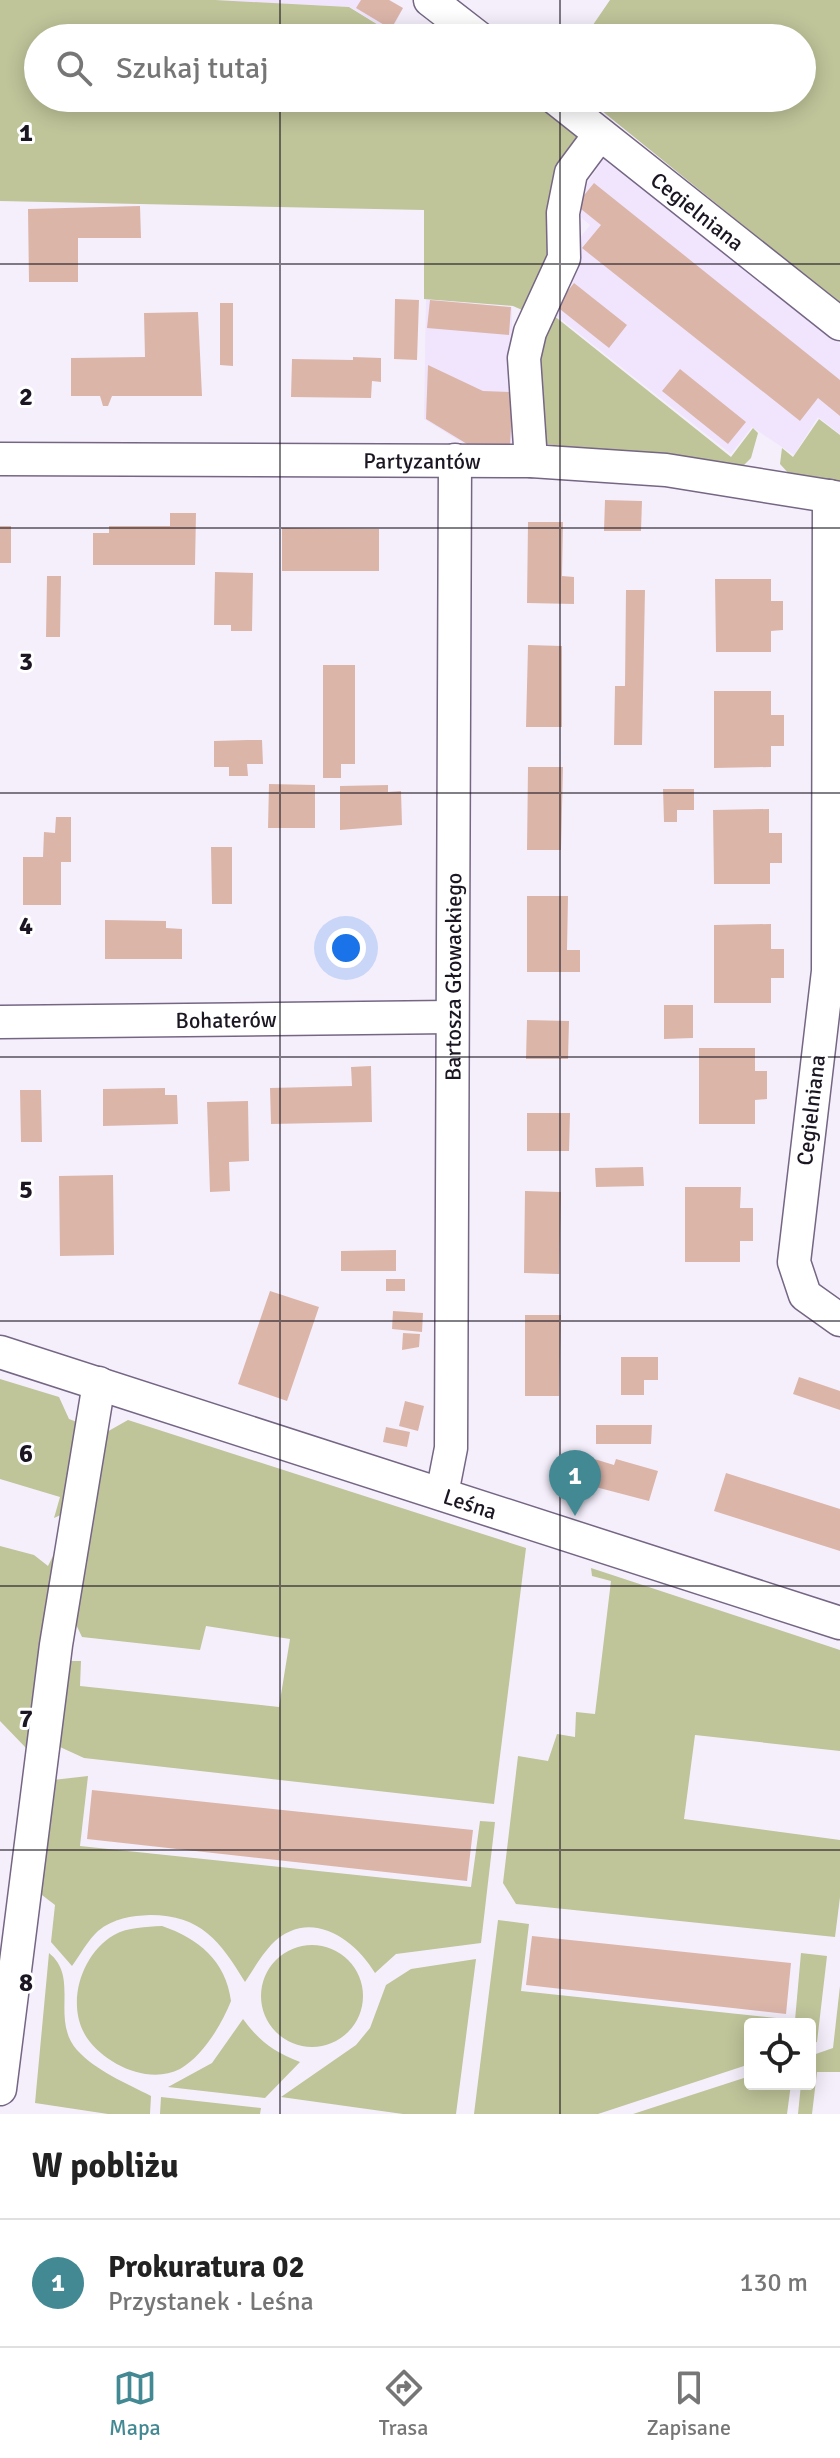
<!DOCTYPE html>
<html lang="pl">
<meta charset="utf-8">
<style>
:root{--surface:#fff;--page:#f6f6f6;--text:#222;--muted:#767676;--line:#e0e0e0;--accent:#438993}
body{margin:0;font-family:Signika,sans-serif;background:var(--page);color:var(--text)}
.controls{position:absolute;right:24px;bottom:24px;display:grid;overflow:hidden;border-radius:8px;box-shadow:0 4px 20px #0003}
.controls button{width:72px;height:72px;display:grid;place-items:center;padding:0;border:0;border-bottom:2px solid var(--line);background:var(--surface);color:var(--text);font:40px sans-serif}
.you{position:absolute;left:346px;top:948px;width:28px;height:28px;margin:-20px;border:6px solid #fff;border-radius:50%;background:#1a73e8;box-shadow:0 0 0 12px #1a73e833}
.badge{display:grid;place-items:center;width:52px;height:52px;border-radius:50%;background:var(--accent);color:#fff;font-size:26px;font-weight:700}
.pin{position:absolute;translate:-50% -66px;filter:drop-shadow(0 2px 4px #0008)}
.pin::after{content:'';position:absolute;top:42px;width:28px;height:24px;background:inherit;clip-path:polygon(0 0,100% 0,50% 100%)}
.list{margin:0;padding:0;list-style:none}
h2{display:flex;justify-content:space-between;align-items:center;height:104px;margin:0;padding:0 32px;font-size:34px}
h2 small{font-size:26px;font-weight:400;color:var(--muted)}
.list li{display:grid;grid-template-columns:52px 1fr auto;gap:24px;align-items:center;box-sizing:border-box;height:128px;padding:0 32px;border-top:2px solid var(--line)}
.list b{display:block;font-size:30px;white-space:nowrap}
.list p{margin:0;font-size:26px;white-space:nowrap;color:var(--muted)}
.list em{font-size:26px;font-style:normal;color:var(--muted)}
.icon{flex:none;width:44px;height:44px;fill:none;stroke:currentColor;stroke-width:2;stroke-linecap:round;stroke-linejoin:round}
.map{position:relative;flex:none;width:840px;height:2114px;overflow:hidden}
.search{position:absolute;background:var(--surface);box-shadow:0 4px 20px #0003;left:24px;right:24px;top:24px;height:88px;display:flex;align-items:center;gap:20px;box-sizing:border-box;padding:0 28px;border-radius:44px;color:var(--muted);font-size:30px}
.sheet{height:232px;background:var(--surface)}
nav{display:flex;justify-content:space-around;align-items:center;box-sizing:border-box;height:112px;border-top:2px solid var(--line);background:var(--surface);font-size:22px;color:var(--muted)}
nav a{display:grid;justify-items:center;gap:4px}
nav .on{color:var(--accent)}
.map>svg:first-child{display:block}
.built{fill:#f0e5fd}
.green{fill:#bfc499}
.building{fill:#dcb5a9}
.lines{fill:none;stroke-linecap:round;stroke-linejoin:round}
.minor-casing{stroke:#756684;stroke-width:35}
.minor{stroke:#fff;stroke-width:32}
.grid{fill:none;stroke:#1b1621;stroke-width:2;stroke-opacity:0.55}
.labels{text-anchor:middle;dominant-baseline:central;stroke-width:6;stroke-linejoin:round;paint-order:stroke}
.street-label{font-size:22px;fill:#1b1621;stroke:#fff}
.grid-label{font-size:26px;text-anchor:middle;font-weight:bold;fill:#1b1621;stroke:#fff;stroke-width:6;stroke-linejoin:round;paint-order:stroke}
</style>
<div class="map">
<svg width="840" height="2114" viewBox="0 0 840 2114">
<rect width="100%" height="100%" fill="#f5effc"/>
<!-- built -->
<path class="built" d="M215,0H390L403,8L391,32L350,7Z
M603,159L840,344V434L818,417L794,455L752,427L731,454L548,309L575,244L590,225L571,209Z
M426,299L512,307V447L466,445L424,419Z"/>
<!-- green -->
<path class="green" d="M0,0H215L349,7L393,34L388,38H38V98H530L577,136L565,161L555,237L529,313L513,306L424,299V210L0,201Z
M610,0H840V304L586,98H802V38H584Z
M548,311L731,457L753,428L758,433L751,458L741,468L538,443L535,387Z
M819,419L840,435V485L792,477L780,464L782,448L793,457Z
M0,1379L59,1397L69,1419L77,1422L63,1514L54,1518L60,1497L0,1479Z
M128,1420L526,1548L494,1804L84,1758L60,1747L70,1661H81L80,1686L279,1707L290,1639L206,1626L200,1650L82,1637L72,1616L105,1433Z
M0,1546L34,1555L48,1566L57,1548L27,1749L0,1721Z
M591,1568L840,1650V1751L695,1735L684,1819L840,1840V1897L835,1937L516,1904L503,1883L518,1756L548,1761L557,1734L575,1737L576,1712L595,1714L611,1581L592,1576Z
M88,1776L80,1846L471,1887L480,1821L495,1822L481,1943L396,1954L375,1973C353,1937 308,1907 271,1945C261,1956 253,1970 245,1982C220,1941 201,1915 150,1915C131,1916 114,1918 98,1931C88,1940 80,1955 72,1966L51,1942L55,1905L38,1892L53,1780Z
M498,1920L529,1924L521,1991L795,2020L801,1953L827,1956L817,2042L810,2044V2024H750V2064L598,2114H474Z
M162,1926C198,1938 226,1961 231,2001C222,2024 203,2056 180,2069C149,2085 106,2065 87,2038C65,2005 81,1954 114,1935C128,1927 146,1927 162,1926Z
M261 1996a51 51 0 1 1 102 0a51 51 0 1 1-102 0Z
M49,1953C80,1978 50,2019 77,2050C96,2071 126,2083 151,2096L150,2114H108L35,2103Z
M476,1959L456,2114H403L281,2097L356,2045L370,2028L386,1985L411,1969Z
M840,1986V2072H817L812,2114H798L801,2084H810V2056L833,2048Z
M243,2019C259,2041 274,2052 300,2062L265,2098L168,2087L212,2063Z
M750,2076V2084H791L787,2114H633Z
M161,2097L261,2108L260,2114H160Z"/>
<!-- building -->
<path class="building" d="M361,0H389L403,8L391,29L356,8Z
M594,183L840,380V416L818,398L800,421L582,248L601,225L576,205Z
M140,206L141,238H78V282H29L28,209Z
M574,283L627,325L609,348L556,306Z
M395,299L419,300L417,360L394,359Z
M430,300L511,307L509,335L427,328Z
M220,303H233V366L220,365Z
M198,312L202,396H112L108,406H103L100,396H71V358L145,357L144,313Z
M353,357L381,358V382L372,381L371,398L291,397L292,359L353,360Z
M428,365L483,391L513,392L510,446L467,444L426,419Z
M680,369L746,422L728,444L662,391Z
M605,500L642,501L641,531H604Z
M170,513H196L195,565H93V533H109V526H170Z
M528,522H563L562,576L574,577V604L527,603Z
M0,526H11V563H0Z
M282,528L379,529V571H282Z
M215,572L253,573L252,631H231V625H214Z
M47,576H61L60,637H46Z
M715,579H771V601H783V630L771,631V652H716Z
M626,590H645L642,745H614L615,686H625Z
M528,645L562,646V727H526Z
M323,665H355V764H341V778H323Z
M714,691H771V715H784V746H771V767L714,768Z
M247,740H262L263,764H247L248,776H229V767H214V741Z
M528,767H563L561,850H527Z
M269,784L315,785V828H268Z
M388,785V792L401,791L402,825L340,830V786Z
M663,789H694V810H677V822H664Z
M769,809V833H782V863H770V884H714L713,810Z
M56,817H71V862H61V905H23V857H43L44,832L55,833Z
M211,847H232V904H212Z
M527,896H568L567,950H580V972H527Z
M105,920L166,921V928L182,929V959H105Z
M771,924V949H784V978H771V1003H714V925Z
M664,1005H693V1038L664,1039Z
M527,1020L569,1021L568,1059H526Z
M699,1048H755V1071H767V1099L755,1100V1124H699Z
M371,1066L372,1122L271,1124L270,1088L352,1086L351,1067Z
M165,1088V1095H177L178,1124L103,1126V1089Z
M20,1090H41L42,1142H21Z
M248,1101L249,1161L229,1162L230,1191L210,1192L207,1102Z
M527,1113H570L569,1151H527Z
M643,1167L644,1186L596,1187L595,1168Z
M113,1175L114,1255L60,1256L59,1176Z
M685,1187H741L740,1208H753V1241H740V1262H685Z
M525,1191L561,1192L559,1274L524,1273Z
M396,1250V1271H341V1251Z
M386,1279H405V1291H386Z
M270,1291L319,1307L287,1401L238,1384Z
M393,1311L423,1313L422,1332L392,1329Z
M525,1315H561L559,1396H525Z
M403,1333L420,1334L419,1347L402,1350Z
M621,1357H658V1380H644V1395H621Z
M799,1377L840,1391V1410L793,1394Z
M405,1401L424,1406L418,1431L399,1426Z
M596,1425H652L651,1444H596Z
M386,1427L410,1432L407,1447L383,1442Z
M591,1458L614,1465L616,1459L658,1471L649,1501L584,1484Z
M726,1473L840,1509V1551L714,1511Z
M92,1790L473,1830L467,1881L87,1839Z
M532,1936L791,1963L786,2014L526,1985Z"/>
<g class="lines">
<!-- minor casing -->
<g class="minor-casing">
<g id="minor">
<path d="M430,0L479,38"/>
<path id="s1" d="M555,98L840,324"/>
<path id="s2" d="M0,459L531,461L666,470L840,498"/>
<path d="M531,461L524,358L530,332L564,258L563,213L571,173L600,134"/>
<path d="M829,496L828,971L794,1262L805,1295L840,1320"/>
<path id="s3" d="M0,1022L450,1017"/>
<path id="s4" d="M0,1352L840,1623"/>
<path id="s5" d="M442,1494L451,1448L455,460"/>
<path d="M0,2089L56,1645L99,1383"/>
</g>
</g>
<!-- minor -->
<use href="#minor" class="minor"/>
</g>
<!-- grid -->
<path class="grid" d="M280,0V38M560,0V38M280,98V2114M560,98V2114M0,264H840M0,528H840M0,793H840M0,1057H840M0,1321H840M0,1586H840M0,1850H840"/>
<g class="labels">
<!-- street labels -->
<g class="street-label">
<text stroke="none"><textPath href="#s1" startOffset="182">Cegielniana</textPath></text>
<text stroke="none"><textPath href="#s2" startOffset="422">Partyzantów</textPath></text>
<text stroke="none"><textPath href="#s5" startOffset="518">Bartosza Głowackiego</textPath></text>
<text stroke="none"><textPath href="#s3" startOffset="226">Bohaterów</textPath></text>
<text transform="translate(811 1110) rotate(-83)">Cegielniana</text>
<text stroke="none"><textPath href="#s4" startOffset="494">Leśna</textPath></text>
</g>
</g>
<g class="grid-label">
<text x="26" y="141">1</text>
<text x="26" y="405">2</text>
<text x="26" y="670">3</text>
<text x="26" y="934">4</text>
<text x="26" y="1198">5</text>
<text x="26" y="1462">6</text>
<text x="26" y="1727">7</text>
<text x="26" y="1991">8</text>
</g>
</svg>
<div class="controls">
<button><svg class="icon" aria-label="locate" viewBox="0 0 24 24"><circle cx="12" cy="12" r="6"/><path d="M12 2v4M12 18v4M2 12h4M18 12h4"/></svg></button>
</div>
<div class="you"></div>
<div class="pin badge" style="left:575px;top:1516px">1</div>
<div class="search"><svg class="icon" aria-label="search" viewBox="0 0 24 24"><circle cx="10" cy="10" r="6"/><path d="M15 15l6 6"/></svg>Szukaj tutaj</div>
</div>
<section class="sheet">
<h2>W pobliżu<small></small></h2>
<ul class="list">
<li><span class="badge">1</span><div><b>Prokuratura 02</b><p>Przystanek · Leśna</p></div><em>130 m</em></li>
</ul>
</section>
<nav>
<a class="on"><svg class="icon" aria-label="map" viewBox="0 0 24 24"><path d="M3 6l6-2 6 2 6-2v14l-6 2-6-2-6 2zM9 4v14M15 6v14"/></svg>Mapa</a>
<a><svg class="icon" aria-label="directions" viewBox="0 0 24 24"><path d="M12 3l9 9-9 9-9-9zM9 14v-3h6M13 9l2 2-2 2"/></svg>Trasa</a>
<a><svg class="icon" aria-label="saved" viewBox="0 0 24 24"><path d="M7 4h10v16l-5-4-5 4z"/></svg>Zapisane</a>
</nav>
